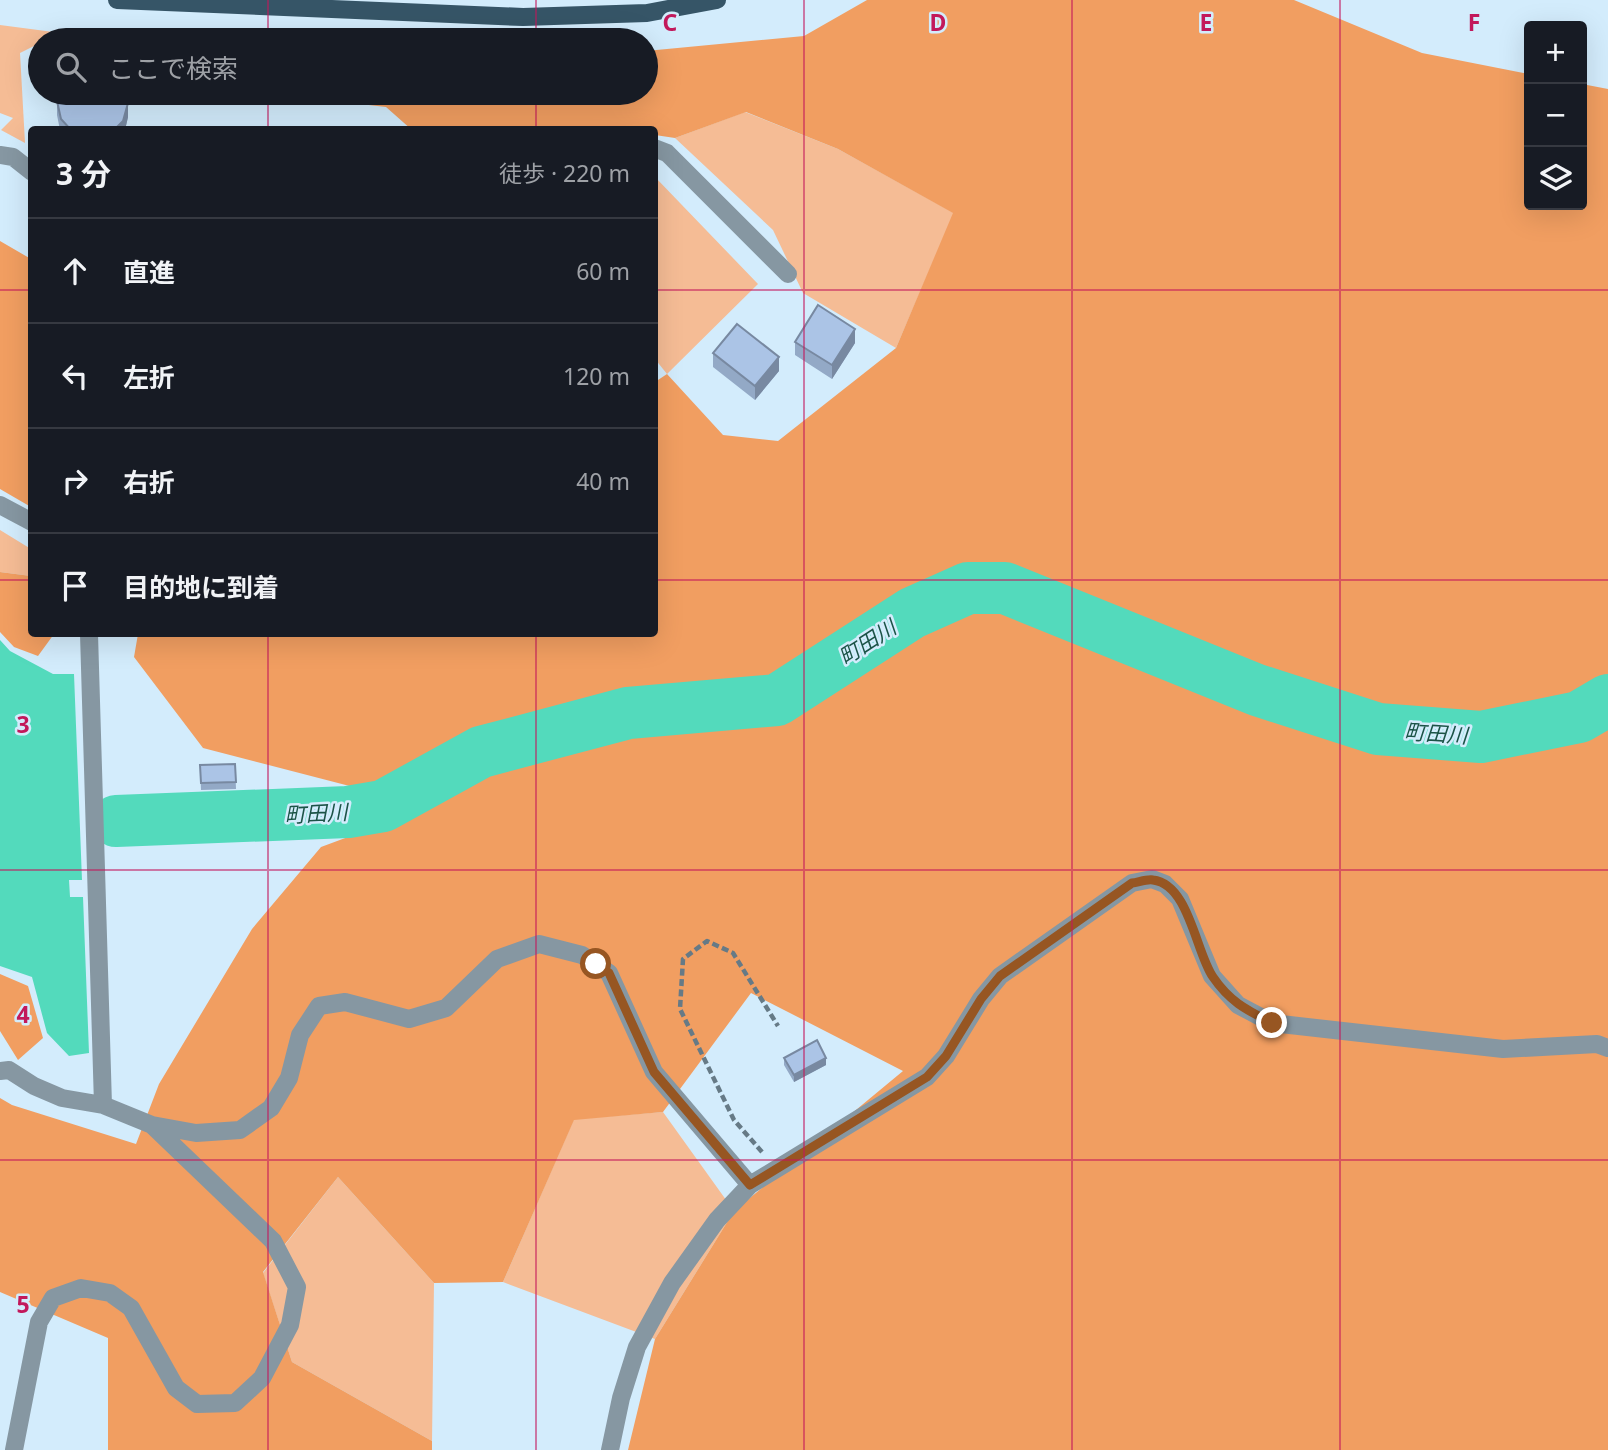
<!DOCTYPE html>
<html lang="ja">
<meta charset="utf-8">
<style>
:root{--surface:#171b24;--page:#242831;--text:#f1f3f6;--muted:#9ea1a6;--line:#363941}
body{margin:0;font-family:"Noto Sans","Noto Sans JP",sans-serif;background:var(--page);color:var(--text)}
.controls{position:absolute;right:21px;top:21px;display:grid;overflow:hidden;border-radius:7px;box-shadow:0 7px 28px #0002}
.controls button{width:63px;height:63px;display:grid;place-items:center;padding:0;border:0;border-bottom:2px solid var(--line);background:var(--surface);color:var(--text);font:35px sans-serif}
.stop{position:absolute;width:21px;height:21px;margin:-16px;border:5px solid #975622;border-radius:50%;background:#fff}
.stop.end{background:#975622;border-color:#fff;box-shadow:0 2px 7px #0008}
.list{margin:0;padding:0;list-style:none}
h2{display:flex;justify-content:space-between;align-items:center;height:91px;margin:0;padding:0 28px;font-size:30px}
h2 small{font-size:23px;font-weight:400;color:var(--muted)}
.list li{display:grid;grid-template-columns:46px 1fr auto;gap:21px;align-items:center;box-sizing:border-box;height:105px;padding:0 28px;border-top:2px solid var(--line)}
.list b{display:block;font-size:26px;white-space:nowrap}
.list em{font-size:23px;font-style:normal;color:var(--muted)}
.icon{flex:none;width:38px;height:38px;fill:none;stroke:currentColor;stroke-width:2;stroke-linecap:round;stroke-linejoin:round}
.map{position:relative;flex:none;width:1608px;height:1450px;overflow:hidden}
.search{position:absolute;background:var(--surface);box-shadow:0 7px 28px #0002;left:28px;top:28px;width:630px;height:77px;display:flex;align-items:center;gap:18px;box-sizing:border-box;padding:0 24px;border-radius:38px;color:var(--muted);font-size:26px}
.panel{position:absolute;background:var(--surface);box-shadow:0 7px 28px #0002;left:28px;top:126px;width:630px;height:511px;border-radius:7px}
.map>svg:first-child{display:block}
.green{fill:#f5bc95}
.forest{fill:#f19e61}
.water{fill:#53dabc}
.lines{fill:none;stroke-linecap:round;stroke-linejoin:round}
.river{stroke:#53dabc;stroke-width:52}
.path{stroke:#667a86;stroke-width:4.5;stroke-dasharray:7 3.5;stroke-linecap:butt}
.street{stroke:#8697a2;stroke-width:18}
.primary{stroke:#365567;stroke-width:18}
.wall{fill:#93a9c6}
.shaded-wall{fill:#7889a1}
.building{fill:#abc4e6;stroke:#7889a1;stroke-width:2}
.route{stroke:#975622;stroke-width:9}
.grid{fill:none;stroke:#c2185b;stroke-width:2;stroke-opacity:0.55}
.labels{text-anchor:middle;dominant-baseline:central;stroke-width:5;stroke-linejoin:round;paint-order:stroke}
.water-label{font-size:21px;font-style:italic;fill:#1b5347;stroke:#d3ecfc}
.grid-label{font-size:23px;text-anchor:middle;font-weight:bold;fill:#c2185b;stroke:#d3ecfc;stroke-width:5;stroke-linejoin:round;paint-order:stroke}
</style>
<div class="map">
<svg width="1608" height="1450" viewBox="0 0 1608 1450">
<rect width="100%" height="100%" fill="#d3ecfc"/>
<!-- green -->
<path class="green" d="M0,25L61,33L40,40V43L20,53L25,143L1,130L13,118L0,113Z
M745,112L838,149L954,213L896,348L803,293L773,230L675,138Z
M655,177L758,284L667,374L655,359Z
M0,530L31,549V576L0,572Z
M663,1112L734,1211L655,1339L503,1282L574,1119Z
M338,1177L434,1283L432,1441L292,1362L263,1273Z"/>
<!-- forest -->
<path class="forest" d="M867,0H1294L1422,53L1529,74V205H1582V84L1608,89V1450H628L655,1339L734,1211L903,1071L751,993L663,1112L574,1120L503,1282L434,1283L338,1177L263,1272L292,1362L432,1441V1450H108V1338L0,1292V1098L12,1105L136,1144L159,1084L252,929L321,847L383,824L365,790L203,748L134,657L138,634H654L655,382L667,374L723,435L778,441L896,348L953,213L838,149L746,112L675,138L655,135L654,130H412L386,107L264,93H646V51L804,36Z
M0,241L31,259V507L0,489Z
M0,572L31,576L32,634H54L38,656L14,647L0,632Z
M0,974L28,986L43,1038L18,1060L0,1031Z"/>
<!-- water -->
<path class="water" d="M0,640L10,651L53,674H74L82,880H69L70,897H83L89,1053L69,1056L47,1033L32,977L0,966Z"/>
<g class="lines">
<!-- river -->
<path class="river" d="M116,821L348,812L383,806L481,752L628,713L777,700L912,613L968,588H1005L1257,690L1378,729L1481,737L1579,717L1608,700"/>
<!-- path -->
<path class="path" d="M762,1152L734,1120L680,1009L683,959L707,941L733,953L778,1026"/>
<!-- street -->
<path class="street" d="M654,148L667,153L788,274
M0,155L13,157L32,172
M0,505L32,522
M89,634L103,1105
M0,1071L9,1070L34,1086L62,1098L103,1105L152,1125L196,1133L240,1130L271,1108L289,1078L300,1035L319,1006L345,1002L409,1019L446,1008L497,959L539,944L582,955L609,973L654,1072L750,1185
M14,1450L39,1322L53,1298L81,1288L110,1293L131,1308L176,1388L197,1404L235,1403L262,1378L290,1325L297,1287L273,1241L152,1125
M610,1450L621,1398L637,1347L672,1283L717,1220L750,1185L927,1077L946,1056L981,999L1000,976L1132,883L1152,879L1165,884L1180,899L1212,976L1238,1005L1272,1023L1503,1049L1597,1044L1608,1048"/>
<!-- primary -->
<path class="primary" d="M117,0L523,17L647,13L717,0"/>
</g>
<!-- wall -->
<path class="wall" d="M57,101L128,117L125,130H60L57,115Z
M795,342L855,343L832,379L795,355Z
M713,353L779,371L755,400L713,367Z
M235,764L236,789L201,790L200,765Z
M784,1058L826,1065L794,1082L784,1065Z"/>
<!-- shaded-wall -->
<path class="shaded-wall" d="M128,103V117L125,130H114Z
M855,329V343L832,379V365Z
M779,357V371L755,400V386Z
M826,1058V1065L794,1082V1075Z"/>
<!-- building -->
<path class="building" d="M59,93H126L128,103L123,121L114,130H71L61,119L57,101Z
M818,305L855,329L832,365L795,342Z
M737,324L779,357L755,386L713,353Z
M235,764L236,782L201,783L200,765Z
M817,1040L826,1058L794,1075L784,1058Z"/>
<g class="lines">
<!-- route -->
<path class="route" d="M596,964L609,973L654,1072L750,1185L927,1077L946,1056L981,999L1000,976L1132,883C1139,882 1147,879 1153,880C1189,884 1196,953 1213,977C1230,1002 1247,1010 1272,1023"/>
</g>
<!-- grid -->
<path class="grid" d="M268,0V40M536,0V40M804,0V1450M1072,0V1450M1340,0V1450M268,93V130M536,93V130M0,290H32M654,290H1608M0,580H32M654,580H1608M268,634V1450M536,634V1450M0,870H1608M0,1160H1608"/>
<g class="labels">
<!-- water labels -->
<g class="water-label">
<text transform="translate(867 642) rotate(-33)">町田川</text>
<text transform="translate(1436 733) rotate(4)">町田川</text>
<text transform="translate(316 813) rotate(-3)">町田川</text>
</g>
</g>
<g class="grid-label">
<text x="670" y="31">C</text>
<text x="938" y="31">D</text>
<text x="1206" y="31">E</text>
<text x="1474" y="31">F</text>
<text x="23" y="733">3</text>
<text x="23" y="1023">4</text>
<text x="23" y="1313">5</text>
</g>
</svg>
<div class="controls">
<button>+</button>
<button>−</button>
<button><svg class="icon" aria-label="layers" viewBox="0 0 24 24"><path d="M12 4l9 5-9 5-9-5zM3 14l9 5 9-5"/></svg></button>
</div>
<div class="stop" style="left:596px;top:964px"></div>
<div class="stop end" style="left:1272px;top:1023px"></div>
<div class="search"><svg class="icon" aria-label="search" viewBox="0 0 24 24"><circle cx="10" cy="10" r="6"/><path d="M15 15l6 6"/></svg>ここで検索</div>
<section class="panel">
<h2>3 分<small>徒歩 · 220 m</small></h2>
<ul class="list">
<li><svg class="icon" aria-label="ahead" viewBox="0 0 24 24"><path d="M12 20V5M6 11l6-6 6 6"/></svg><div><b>直進</b></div><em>60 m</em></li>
<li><svg class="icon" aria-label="left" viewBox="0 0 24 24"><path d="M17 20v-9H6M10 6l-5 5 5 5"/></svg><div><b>左折</b></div><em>120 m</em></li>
<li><svg class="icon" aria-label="right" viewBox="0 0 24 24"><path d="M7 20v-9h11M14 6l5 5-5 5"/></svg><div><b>右折</b></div><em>40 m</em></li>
<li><svg class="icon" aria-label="arrive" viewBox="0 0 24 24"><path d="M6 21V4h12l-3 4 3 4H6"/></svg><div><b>目的地に到着</b></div></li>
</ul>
</section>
</div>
